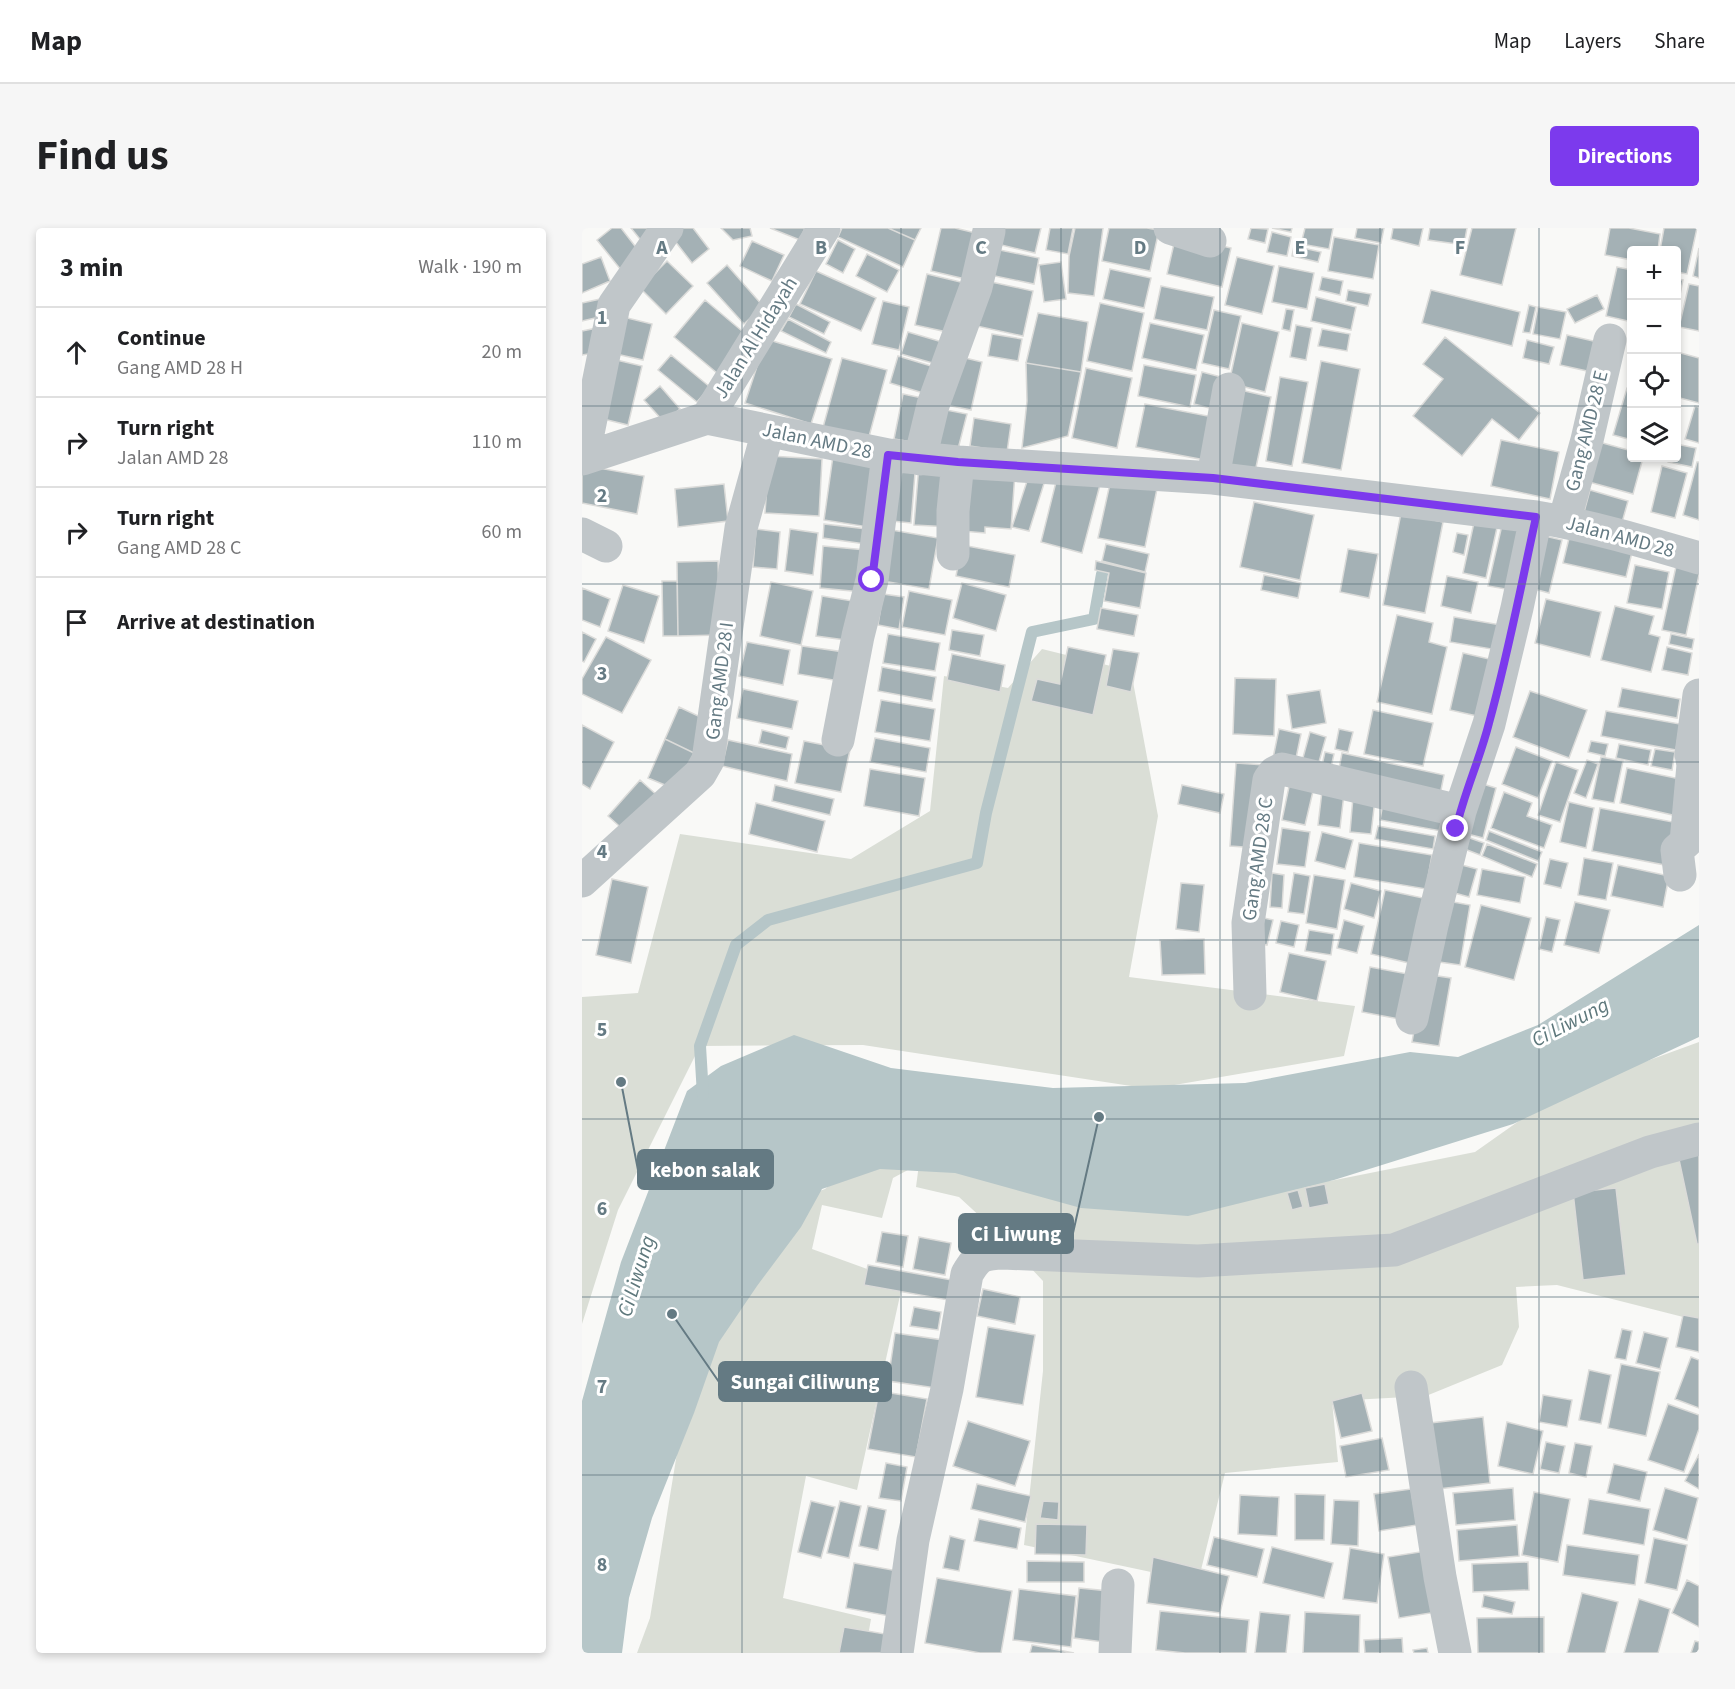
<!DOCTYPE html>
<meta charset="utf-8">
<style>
:root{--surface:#fff;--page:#f6f6f6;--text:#202124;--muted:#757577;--line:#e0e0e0;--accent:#7c3aed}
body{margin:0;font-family:"Source Sans 3",sans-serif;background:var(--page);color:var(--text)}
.controls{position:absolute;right:18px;top:18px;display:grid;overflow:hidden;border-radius:6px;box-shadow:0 3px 9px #0003}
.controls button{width:54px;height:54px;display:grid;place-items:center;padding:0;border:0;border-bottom:2px solid var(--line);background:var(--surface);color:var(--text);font:30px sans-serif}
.stop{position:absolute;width:18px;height:18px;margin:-14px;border:4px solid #7c3aed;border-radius:50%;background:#fff}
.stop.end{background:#7c3aed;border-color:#fff;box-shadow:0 2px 6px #0008}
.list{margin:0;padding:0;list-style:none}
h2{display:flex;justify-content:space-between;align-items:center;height:78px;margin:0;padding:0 24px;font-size:26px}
h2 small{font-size:20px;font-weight:400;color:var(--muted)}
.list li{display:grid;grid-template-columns:39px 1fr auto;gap:18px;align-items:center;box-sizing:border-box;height:90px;padding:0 24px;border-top:2px solid var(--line)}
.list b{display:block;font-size:22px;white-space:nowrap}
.list p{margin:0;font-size:20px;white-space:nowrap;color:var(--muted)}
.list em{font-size:20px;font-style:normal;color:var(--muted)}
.icon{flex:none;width:33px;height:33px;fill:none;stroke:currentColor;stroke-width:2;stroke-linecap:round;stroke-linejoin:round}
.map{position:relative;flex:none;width:1117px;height:1425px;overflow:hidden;border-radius:6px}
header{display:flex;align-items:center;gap:36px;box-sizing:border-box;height:84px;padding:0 30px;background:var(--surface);border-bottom:2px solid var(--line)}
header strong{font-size:28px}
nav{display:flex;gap:33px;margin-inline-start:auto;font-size:21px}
.intro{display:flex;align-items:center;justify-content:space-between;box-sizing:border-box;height:144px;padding:0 36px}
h1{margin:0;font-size:42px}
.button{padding:15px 27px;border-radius:6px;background:var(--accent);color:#fff;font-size:21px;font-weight:700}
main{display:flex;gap:36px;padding:0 36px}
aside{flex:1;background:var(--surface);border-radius:6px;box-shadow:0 3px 9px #0003}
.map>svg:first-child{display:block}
.green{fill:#daded6}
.water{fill:#b6c6c8}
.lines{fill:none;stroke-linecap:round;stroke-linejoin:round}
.stream{stroke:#b6c6c8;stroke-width:12}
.building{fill:#a4b1b5;stroke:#dbdbd9;stroke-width:1.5}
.minor{stroke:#c0c6c9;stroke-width:33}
.route{stroke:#7c3aed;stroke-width:8}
.grid{fill:none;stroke:#647a83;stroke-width:1.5;stroke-opacity:0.55}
.labels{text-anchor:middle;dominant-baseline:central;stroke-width:6;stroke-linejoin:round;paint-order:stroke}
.street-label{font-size:20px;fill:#647a83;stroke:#fff}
.water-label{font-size:21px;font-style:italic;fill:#5e787c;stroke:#fff}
.grid-label{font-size:20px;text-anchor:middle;font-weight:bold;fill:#647a83;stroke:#fff;stroke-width:6;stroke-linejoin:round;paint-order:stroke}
.leader{fill:none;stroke:#647a83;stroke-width:2}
.callout-dot{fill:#647a83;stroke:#fff;stroke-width:2}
.callout{fill:#647a83;stroke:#647a83;stroke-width:2}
.callout-label{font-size:21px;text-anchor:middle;font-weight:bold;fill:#fff}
</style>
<header>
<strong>Map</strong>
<nav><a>Map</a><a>Layers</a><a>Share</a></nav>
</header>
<div class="intro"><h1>Find us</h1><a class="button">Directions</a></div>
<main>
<aside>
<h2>3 min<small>Walk · 190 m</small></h2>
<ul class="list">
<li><svg class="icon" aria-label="ahead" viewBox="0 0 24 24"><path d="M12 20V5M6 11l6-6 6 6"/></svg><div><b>Continue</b><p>Gang AMD 28 H</p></div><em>20 m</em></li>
<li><svg class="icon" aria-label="right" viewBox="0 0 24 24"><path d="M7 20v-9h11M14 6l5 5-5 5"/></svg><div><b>Turn right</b><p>Jalan AMD 28</p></div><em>110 m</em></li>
<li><svg class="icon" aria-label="right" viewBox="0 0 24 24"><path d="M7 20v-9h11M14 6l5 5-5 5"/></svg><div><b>Turn right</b><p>Gang AMD 28 C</p></div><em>60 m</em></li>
<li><svg class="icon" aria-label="arrive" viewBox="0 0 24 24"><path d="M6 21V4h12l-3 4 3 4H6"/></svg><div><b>Arrive at destination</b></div></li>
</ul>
</aside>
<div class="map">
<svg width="1117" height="1425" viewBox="0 0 1117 1425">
<rect width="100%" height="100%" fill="#f9f9f7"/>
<!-- green -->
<path class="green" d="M460,421L549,443L576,588L547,749L773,778L762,828L569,861L281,817L118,818L36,982L0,1096V769L56,765L98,606L269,631L348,583L362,448L426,460Z
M1117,814V1093L975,1057L934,1059L937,1099L920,1137L844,1168L750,1173L756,1234L643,1245L616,1354L442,1317L461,1143V1053L415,1004L377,969L334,959L337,936L311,950L300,990L240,977L230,1021L321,1054L275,1262L224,1248L201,1370L289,1391L283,1425H55L68,1390L122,1060L211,973L243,961L284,924L748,953L893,924L951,883L1021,849Z"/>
<!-- water -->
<path class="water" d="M1117,697V809L931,896L752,952L606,988L499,980L373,945L298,941L240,961L219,999L175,1058L137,1114L112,1185L70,1290L47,1370L40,1425H0V1173L39,1034L105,863L139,838L212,807L309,840L471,860L663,855L828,824L876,829L956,797Z"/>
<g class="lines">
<!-- stream -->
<path class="stream" d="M121,867L118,818L154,717L186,692L395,635L404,585L450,404L512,391L520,346"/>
</g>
<!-- building -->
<path class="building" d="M30,0H39L63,31L43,47L15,12Z
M49,0H80L61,15Z
M91,0H111L127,21L110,35L86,4Z
M139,0H168L170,8L151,12Z
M188,0H223L218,12Z
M260,0H306L333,12L321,39L256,9Z
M306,0H339L333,12Z
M359,0H373L402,7L392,53L349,43Z
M411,0H459L453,25L407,14Z
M468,0H491L486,26L464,22Z
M493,0H521L512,68L486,65L487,28Z
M527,0H565L577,2L568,43L520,33Z
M669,0L686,1L683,15L666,11Z
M690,0H710L709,4Z
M723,0H751L747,21L719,16Z
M775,0H802L799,15L773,10Z
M811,0H841L837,18L809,11Z
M848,0H885L882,17L846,12Z
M890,0H934L920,57L878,47Z
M1028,0H1047L1078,6L1076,22H1050V32L1023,27Z
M1082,0H1115L1105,46L1094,44V22H1078Z
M690,4L709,9L705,28L685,24Z
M594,7L649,20L640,59L585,46Z
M752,9L797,17L791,51L746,43Z
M256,12L273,21L261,45L244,36Z
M170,13L202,27L190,53L158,38Z
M712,18L739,24L736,34L710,28Z
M408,20L457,30L452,56L403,46Z
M1117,20V50L1111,48Z
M285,26L317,42L305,64L274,48Z
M19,29L28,53L0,65V36Z
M655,29L692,38L680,86L643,77Z
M85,33L111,58L84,86L58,60Z
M479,34L484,71L462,74L457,37Z
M145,37L181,78L162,96L125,55Z
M697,38L732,45L725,81L690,74Z
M1035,39L1050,42V94L1024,88Z
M528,41L569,50L562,80L521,71Z
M234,43L294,70L279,103L218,76Z
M345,46L387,56L374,106L333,97Z
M740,49L761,53L758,67L737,62Z
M1094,51L1101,52L1097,72L1094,71Z
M400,52L451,63L441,108L390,97Z
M1107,56L1117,58V103L1097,99Z
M579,58L632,69L625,102L572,91Z
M766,62L789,66L786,78L764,73Z
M849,62L938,84L930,118L840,95Z
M1015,67L1022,81L993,95L985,81Z
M734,69L774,79L769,102L729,93Z
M23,70L26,87L0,93V75Z
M123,72L166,108L135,145L92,109Z
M301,73L327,79L317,122L290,116Z
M518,75L562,85L550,143L505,133Z
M214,76L248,94L242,106L207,89Z
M947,77L954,79L948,105L941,104Z
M956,79L984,84L978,111L951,106Z
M704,81L712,82L708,103L700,101Z
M632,82L659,88L647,141L620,135Z
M456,85L506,94L499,144L444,135Z
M33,87L70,96L61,132L25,124Z
M206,91L249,114L244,125L199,103Z
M568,95L622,107L614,142L560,130Z
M660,95L697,104L683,164L647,155Z
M714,97L730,100L724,132L708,129Z
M15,100L19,124L0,127V103Z
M740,101L768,106L765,123L736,118Z
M326,104L367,116L361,138L319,126Z
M410,106L440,111L436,133L406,128Z
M985,107L1020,115L1014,145L978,137Z
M863,109L958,185L937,212L910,191L880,228L831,188L861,151L841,136Z
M184,111L250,131L229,196L163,175Z
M945,112L972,119L967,136L941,130Z
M1095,124L1117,130V175L1094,169Z
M89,127L128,159L115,174L76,142Z
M316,128L359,141L351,168L308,155Z
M375,128L400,134L389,182L364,177Z
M26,130L60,138L46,197L13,189Z
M260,130L305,142L285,216L240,203Z
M739,133L778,141L759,242L720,235Z
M444,135L499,144L486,208L440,220L445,173Z
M562,137L614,147L608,179L556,168Z
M504,140L550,150L535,220L490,210Z
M620,144L643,150L635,182L612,176Z
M698,149L726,154L710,238L684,233Z
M78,158L98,181L82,194L62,172Z
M1045,160L1050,161V212L1031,207Z
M654,161L689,169L673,244L639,237Z
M321,166L345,171L336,215L312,211Z
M563,176L631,189L623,232L554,219Z
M1113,178L1117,179V215L1103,211Z
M354,180L385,186L376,221L346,214Z
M392,190L429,196L425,224L388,218Z
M919,212L977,224L968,271L909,258Z
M1017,214L1050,223V230H1061L1051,266L1007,254Z
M1094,216L1114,220L1110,239L1086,234L1087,230H1094Z
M187,228L240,231L237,288L183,285Z
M251,228L295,234L286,299L242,292Z
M1115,234H1117V292L1101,287Z
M0,237L62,248L55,286L0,275Z
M337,237L374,240L369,299L332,297Z
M1080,238L1105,245L1093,290L1069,284Z
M384,241L433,245L429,301L403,299V305L380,303Z
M449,241L465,246L447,303L430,299Z
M306,242L333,245L329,295L300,292Z
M477,242L519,253L500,325L459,314Z
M529,251L575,261L563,319L516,310Z
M142,256L146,293L96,299L93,261Z
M1008,262L1046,273L1039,298L1001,288Z
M672,274L732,287L718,352L658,339Z
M819,285L861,294L843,385L801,377Z
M893,290L916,295L904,350L881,345Z
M242,296L285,301L283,316L241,310Z
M920,297L943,302L929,362L906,358Z
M174,301L198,304L195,341L171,339Z
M208,301L236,305L231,347L203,343Z
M304,301L356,310L347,361L295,352Z
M989,302L1052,316L1044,349L981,335Z
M875,305L886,307L882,327L871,324Z
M954,306L980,312L967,365L941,358Z
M524,316L567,326L563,344L520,333Z
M380,317L433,327L427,359L374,348Z
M241,318L284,322L280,364L238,360Z
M766,321L796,326L787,370L758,364Z
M136,333L138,407L96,408L95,334Z
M514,333L564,345L558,380L522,373L527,345L513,342Z
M1095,334L1117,339V347L1104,407L1080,402Z
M1053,337L1087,344L1080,381L1045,375Z
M682,347L719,355L716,370L679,362Z
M865,348L896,354L889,385L859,378Z
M80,353H95L96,408H81Z
M189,354L231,363L219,417L178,408Z
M380,355L424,367L414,403L371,390Z
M41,357L77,368L62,415L26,403Z
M0,360L28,371L18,399L0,392Z
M327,363L370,372L363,407L320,399Z
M301,366L322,369L317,401L296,397Z
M240,368L277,374L271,413L234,408Z
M964,371L1019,384L1008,429L953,415Z
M1033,378L1072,388L1067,406L1078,409L1069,444L1019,432Z
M519,380L556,387L552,408L515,401Z
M815,387L851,395L847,414L865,419L850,486L795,474Z
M872,389L925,398L921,423L868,414Z
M370,402L402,407L398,428L367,422Z
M0,404L14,411L2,434L0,433Z
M306,406L358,415L353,443L301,435Z
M1089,406L1112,411L1110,421L1087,416Z
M24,409L69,432L40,485L0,466V451Z
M165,414L208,422L201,457L157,448Z
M220,418L262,424L257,453L216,446Z
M486,419L524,427L511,487L449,473L455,451L478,456Z
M1085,419L1110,425L1106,447L1080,442Z
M531,421L557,425L549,464L524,458Z
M881,425L916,433L904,490L868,482Z
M370,426L423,437L418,464L365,452Z
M300,439L354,449L350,473L296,463Z
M653,450L694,451L692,508L651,506Z
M1040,460L1098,471L1095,490L1036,479Z
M161,461L216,473L210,501L155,490Z
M738,462L744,495L710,501L705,467Z
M948,463L1005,482L987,530L931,509Z
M299,472L353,481L348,513L293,504Z
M97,479L127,493L112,525L83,511Z
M791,482L851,495L841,538L782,526Z
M1024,483L1098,496L1094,522L1019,508Z
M0,497L32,514L8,561L0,556Z
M697,501L719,506L713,535L691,530Z
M757,501L771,504L766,524L753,521Z
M180,502L207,509L204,521L177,515Z
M728,504L744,509L735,541L719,537Z
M293,510L348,520L344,544L288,534Z
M83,511L112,525L95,562L66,550Z
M146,512L210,526L205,553L140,538Z
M222,513L268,522L259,564L213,555Z
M1009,513L1026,516L1023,528L1006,524Z
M1037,516L1069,522L1066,537L1034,530Z
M934,519L970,533L956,570L920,556Z
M1073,521L1093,524L1090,542L1069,538Z
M743,524L752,526L748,544L739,542Z
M760,525L862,547L857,572L755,551Z
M1019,529L1041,533L1032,575L1010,571Z
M1005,532L1016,536L1004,570L992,565Z
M974,534L996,542L978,594L956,587Z
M654,535L683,537L676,620L648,618Z
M1045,540L1103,552L1095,588L1038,575Z
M288,541L343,550L337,588L282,578Z
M58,552L78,570L46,606L26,588Z
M891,553L914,560L901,610L878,604Z
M708,554L732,559L723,597L700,592Z
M193,557L252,571L248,587L190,573Z
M600,557L642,566L638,585L596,576Z
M740,563L762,566L758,600L736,597Z
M922,564L950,575L945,588L970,597L962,620L909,600Z
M771,569L793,571L789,606L768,604Z
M802,569L864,581L859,603L798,592Z
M987,574L1012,580L1004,620L978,614Z
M174,575L243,593L235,624L167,606Z
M1018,580L1096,595L1088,638L1010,623Z
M796,598L853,608L851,621L793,611Z
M700,600L728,604L723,639L695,636Z
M907,603L960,624L956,633L904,612Z
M740,604L771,612L763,641L733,633Z
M885,609L902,615L898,627L880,620Z
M777,615L850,627L844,661L772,649Z
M905,616L955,636L950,649L900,628Z
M1002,630L1031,635L1024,672L996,667Z
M968,631L986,635L979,660L962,656Z
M876,636L895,641L887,669L869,664Z
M1036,637L1087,648L1081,679L1029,668Z
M900,641L943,649L938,675L895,667Z
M690,645L702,647L700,680L688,679Z
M712,645L728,648L722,686L706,684Z
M732,647L763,652L755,701L724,695Z
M30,651L66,659L49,735L14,727Z
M599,655L622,657L617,704L594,701Z
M769,655L799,663L792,690L762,681Z
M803,662L841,670L827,735L789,726Z
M860,672L888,677L878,737L850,733Z
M993,674L1028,682L1017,725L982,717Z
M899,677L949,690L932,752L883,739Z
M677,689L691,692L685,717L671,714Z
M964,689L978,692L970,724L957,721Z
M762,692L782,698L775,725L755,720Z
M699,693L717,697L712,719L694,715Z
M727,702L752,706L749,727L723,723Z
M622,711L623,746L580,747L578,712Z
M707,725L744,733L735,773L698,764Z
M788,739L826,746L817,791L780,784Z
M842,746L869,750L857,818L830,814Z
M1117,922V1016H1115L1096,927Z
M743,956L747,976L727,980L723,960Z
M1034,960L1044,1047L1001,1052L991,964Z
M716,962L721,979L710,982L705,965Z
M300,1004L326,1008L321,1039L294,1034Z
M337,1009L369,1015L363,1047L331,1041Z
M286,1037L370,1052L366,1072L282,1057Z
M401,1061L438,1069L433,1096L395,1088Z
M332,1079L359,1084L356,1102L328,1098Z
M1101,1087L1117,1090V1124L1094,1119Z
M406,1099L453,1107L441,1177L394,1169Z
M1040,1101L1050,1103L1044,1132L1033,1130Z
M1062,1104L1086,1110L1078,1141L1054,1135Z
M313,1105L361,1112L354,1160L306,1153Z
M1109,1129L1117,1132V1180L1093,1171Z
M1039,1136L1078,1144L1064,1208L1026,1200Z
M1007,1142L1029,1147L1019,1196L997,1192Z
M297,1163L345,1171L334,1229L286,1221Z
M780,1165L790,1203L759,1210L750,1173Z
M961,1167L990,1172L985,1199L957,1194Z
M1086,1176L1117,1187V1201L1102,1244L1066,1232Z
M901,1189L908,1255L856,1261L848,1195Z
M386,1193L448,1213L433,1258L371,1238Z
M925,1194L961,1203L951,1246L916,1238Z
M800,1210L807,1242L764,1249L758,1218Z
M964,1214L983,1218L977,1245L958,1241Z
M993,1215L1010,1218L1004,1249L987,1245Z
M1117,1226V1261L1103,1253Z
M304,1235L325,1239L319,1273L297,1270Z
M1032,1236L1065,1244L1058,1273L1025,1265Z
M395,1256L449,1268L443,1294L389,1281Z
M931,1260L933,1292L874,1297L871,1265Z
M1083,1260L1116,1270L1105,1312L1071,1302Z
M829,1261L835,1297L797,1303L792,1266Z
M952,1264L988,1271L976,1334L940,1327Z
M713,1266L743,1267L742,1312H713Z
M658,1267L697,1269L695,1308L656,1306Z
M1007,1271L1068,1281L1062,1317L1001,1306Z
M752,1272L777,1273L776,1318L749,1316Z
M229,1273L253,1279L239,1330L216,1324Z
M258,1273L279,1278L267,1330L245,1325Z
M461,1273L477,1274L476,1292L458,1290Z
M286,1278L304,1282L296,1322L277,1318Z
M397,1291L439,1300L435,1321L392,1313Z
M454,1296L505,1297L504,1327L453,1326Z
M935,1297L937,1328L877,1333L875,1302Z
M368,1308L383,1312L377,1343L361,1340Z
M632,1309L682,1321L675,1349L625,1337Z
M1072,1310L1105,1317L1095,1362L1063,1355Z
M985,1317L1057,1327L1053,1357L981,1347Z
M690,1319L751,1335L742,1370L681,1355Z
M768,1320L802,1326L795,1375L761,1371Z
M844,1323L855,1384L817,1390L806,1329Z
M571,1329L647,1348L638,1385L565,1375Z
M445,1333L502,1334V1354H445Z
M946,1334L947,1362L891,1364L890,1336Z
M272,1335L316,1343L307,1388L264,1380Z
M355,1350L430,1363L419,1425H398L343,1415Z
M1105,1352L1117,1358V1399L1090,1385Z
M497,1360L527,1363L521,1414L492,1410Z
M437,1361L494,1368L489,1419L431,1412Z
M1000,1365L1036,1374L1023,1425H985Z
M902,1367L933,1374L930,1386L900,1379Z
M1057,1371L1088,1381L1076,1425H1042Z
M578,1383L667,1392L664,1425H603L574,1422Z
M678,1384L708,1387L704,1425H673Z
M723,1384L778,1387L777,1425H721Z
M962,1389V1425H896L895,1390Z
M262,1399L303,1406L300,1425H257Z
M820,1410L821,1425H783L782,1412Z
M1113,1413L1117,1414V1425H1109Z
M450,1417L492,1425H448Z
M845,1420L846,1425H832L831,1422Z"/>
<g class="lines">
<!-- minor -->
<path class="minor" d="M588,0L628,13
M125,190L242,0
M1,230L32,77L85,0
M0,231L125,190L306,227L376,234L631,250L954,289C1009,298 1063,314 1117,330
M338,231L351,177L394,59L407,3
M631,250L647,161
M982,294L1005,212L1028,112
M0,306L24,318
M371,326V283L376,234
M256,512L276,408L290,352L306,227
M1098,647L1095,622L1104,614L1111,537L1109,526L1117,467
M0,653L118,546L126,532L159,300L186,203
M668,766L666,695L687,552L692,545L700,541L878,583
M830,790L850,697L878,583L907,496L935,380L954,289
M829,1159L858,1349L873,1425
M315,1425L331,1312L365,1161L385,1046C396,1028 399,1026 421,1025L616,1033L812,1022L1068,924L1117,911
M533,1425L536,1357"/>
</g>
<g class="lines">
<!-- route -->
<path class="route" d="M290,352L306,227L376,234L631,250L954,289C939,358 926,427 907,495C898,531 882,565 874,601"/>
</g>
<!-- grid -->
<path class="grid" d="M160,0V1425M319,0V1425M479,0V1425M638,0V1425M798,0V1425M957,0V1425M0,178H1050M1094,178H1117M0,356H1117M0,534H1117M0,712H1117M0,891H1117M0,1069H1117M0,1247H1117"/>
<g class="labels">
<!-- street labels -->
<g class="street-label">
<text transform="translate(174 110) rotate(-58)">Jalan Al Hidayah</text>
<text transform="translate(1005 203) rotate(-76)">Gang AMD 28 E</text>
<text transform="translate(235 213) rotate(12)">Jalan AMD 28</text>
<text transform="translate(1038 309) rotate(15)">Jalan AMD 28</text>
<text transform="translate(138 453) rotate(-83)">Gang AMD 28 I</text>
<text transform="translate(676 631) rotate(-82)">Gang AMD 28 C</text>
</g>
<!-- water labels -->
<g class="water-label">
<text transform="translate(988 794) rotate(-27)">Ci Liwung</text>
<text transform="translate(54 1048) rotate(-73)">Ci Liwung</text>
</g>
</g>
<g class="grid-label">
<text x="80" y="26">A</text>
<text x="239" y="26">B</text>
<text x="399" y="26">C</text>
<text x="558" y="26">D</text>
<text x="718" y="26">E</text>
<text x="878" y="26">F</text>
<text x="20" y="96">1</text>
<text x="20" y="274">2</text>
<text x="20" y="452">3</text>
<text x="20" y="630">4</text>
<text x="20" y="808">5</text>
<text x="20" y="987">6</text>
<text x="20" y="1165">7</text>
<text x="20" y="1343">8</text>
</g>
<!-- callouts -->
<path class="leader" d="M39 854L56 942M517 889L491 1005M90 1086L137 1154"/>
<g class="callout-dot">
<circle cx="39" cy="854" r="6"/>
<circle cx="517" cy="889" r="6"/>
<circle cx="90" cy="1086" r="6"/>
</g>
<g class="callout">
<rect x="56" y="922" width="135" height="39" rx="6"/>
<rect x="377" y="986" width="114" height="39" rx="6"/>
<rect x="137" y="1134" width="172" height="39" rx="6"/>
</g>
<g class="callout-label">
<text x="123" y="949">kebon salak</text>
<text x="434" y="1013">Ci Liwung</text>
<text x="223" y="1161">Sungai Ciliwung</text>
</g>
</svg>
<div class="controls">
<button>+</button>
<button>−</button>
<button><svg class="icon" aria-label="locate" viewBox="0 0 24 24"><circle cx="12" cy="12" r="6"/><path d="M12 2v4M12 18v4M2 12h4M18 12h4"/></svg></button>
<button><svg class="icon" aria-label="layers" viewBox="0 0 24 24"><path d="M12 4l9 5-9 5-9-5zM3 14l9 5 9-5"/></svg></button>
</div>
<div class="stop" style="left:290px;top:352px"></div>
<div class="stop end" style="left:874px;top:601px"></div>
</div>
</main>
